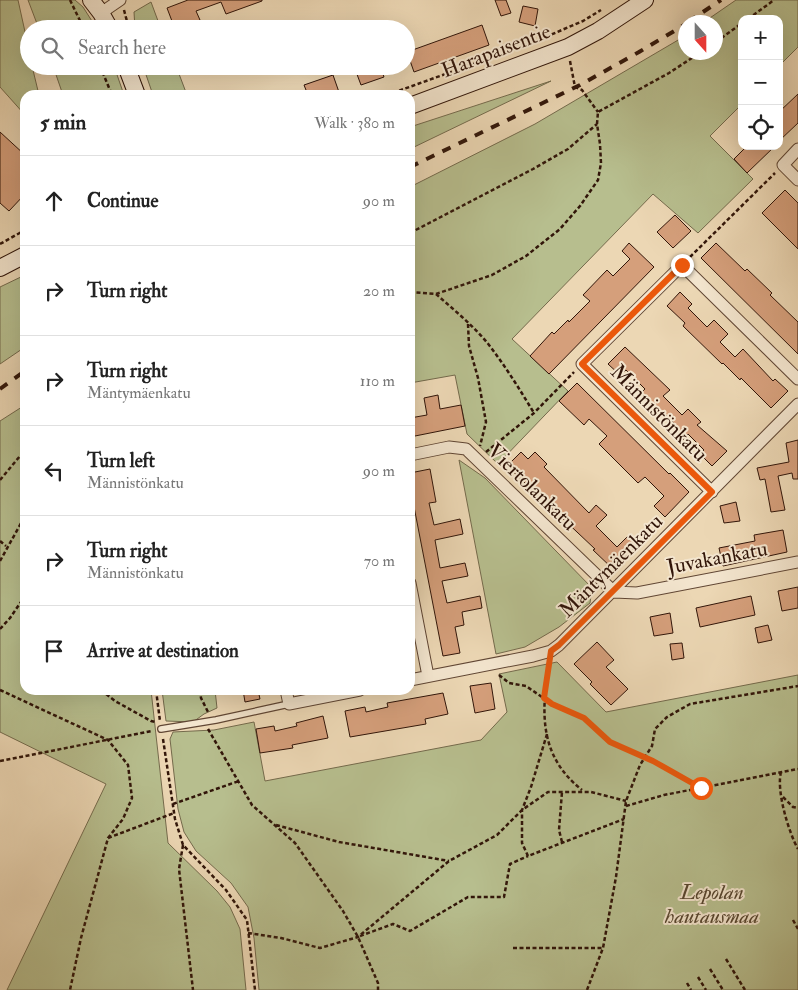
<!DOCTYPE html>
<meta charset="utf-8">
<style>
:root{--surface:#fff;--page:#f2f2f2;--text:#222;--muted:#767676;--line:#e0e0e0}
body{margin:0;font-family:"IM FELL Double Pica",serif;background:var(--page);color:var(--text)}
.controls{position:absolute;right:15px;top:15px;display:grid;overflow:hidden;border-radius:10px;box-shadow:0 5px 20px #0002}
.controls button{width:45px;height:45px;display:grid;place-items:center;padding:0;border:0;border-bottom:1px solid var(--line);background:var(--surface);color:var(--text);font:25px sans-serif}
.compass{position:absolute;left:678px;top:15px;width:45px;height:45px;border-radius:50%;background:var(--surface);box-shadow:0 5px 20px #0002;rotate:159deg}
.stop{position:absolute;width:15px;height:15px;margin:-11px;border:4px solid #ea580c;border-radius:50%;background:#fff}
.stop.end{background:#ea580c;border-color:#fff;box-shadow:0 1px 5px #0008}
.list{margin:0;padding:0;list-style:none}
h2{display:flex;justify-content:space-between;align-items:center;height:65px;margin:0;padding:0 20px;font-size:21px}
h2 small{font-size:16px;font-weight:400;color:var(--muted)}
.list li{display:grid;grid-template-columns:32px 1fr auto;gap:15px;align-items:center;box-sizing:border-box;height:90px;padding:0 20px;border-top:1px solid var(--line)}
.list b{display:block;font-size:19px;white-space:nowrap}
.list p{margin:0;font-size:16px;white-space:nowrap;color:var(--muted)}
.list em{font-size:16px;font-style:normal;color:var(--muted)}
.icon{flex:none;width:28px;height:28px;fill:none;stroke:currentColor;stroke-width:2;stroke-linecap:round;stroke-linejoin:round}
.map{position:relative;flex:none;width:798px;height:990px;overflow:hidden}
.search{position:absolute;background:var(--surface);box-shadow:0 5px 20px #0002;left:20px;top:20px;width:395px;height:55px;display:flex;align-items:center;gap:12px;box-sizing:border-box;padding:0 18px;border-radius:28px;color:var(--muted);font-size:19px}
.panel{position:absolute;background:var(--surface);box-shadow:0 5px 20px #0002;left:20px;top:90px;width:395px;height:605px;border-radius:15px}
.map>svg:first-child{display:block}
.green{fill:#b7be8e;stroke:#746a4c}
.building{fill:#d59f7b;stroke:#311509}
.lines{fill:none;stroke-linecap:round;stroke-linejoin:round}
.lane-casing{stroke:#604634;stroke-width:8}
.street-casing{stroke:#604634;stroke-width:13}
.secondary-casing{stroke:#311509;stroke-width:18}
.path{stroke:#311509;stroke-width:2.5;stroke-dasharray:4 2.5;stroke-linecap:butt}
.lane{stroke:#f3e5ce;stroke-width:5.5}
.street{stroke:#f3e5ce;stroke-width:11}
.secondary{stroke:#f3e5ce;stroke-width:16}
.rail{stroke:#311509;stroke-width:4;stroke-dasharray:9 9;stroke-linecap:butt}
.route{stroke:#ea580c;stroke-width:6}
.labels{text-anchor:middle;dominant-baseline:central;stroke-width:4;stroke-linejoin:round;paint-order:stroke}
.street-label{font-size:21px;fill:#311509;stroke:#f3e5ce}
.park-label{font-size:21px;font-style:italic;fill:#594831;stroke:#f3e5ce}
</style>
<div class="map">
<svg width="798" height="990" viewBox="0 0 798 990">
<rect width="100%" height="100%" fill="#ecd7b4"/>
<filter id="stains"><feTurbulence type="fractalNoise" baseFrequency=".004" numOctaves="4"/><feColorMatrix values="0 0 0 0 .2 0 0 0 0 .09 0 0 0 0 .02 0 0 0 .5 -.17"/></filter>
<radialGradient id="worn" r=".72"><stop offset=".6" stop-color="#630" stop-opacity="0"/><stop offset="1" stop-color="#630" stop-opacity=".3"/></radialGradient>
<!-- green -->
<path class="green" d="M0,0H18L29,50V66H32L39,95H25V115L0,87Z
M28,0H75L83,7L97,29H39Z
M736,0H798V47L779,66V19H742V104L710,136L753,179L698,233L653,194L512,339L568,391L498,464L467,434L455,375L410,383V187L535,124L685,36L686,52H716V22H704Z
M151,2L161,29H135L134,12Z
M53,66H114L124,95H63Z
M143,66H176L187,95H153Z
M551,81L410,149V127Z
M25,275V347L0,364V287Z
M25,405V690H151L168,843L217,891L230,907L240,929L246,990H7L106,784L0,732V421Z
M459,460L485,478L592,588L590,603L559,627L525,647L496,654Z
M557,662L606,712L798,675V990H259L254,938L248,907L231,883L196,851L184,832L178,809L170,739L173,732L214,730L254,722L265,781L481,740L507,712L499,674Z
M162,690H215L217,708L204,714L193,722L166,721Z"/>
<!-- building -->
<path class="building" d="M188,0H262V1L226,14L221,2L196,11L200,20L175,29L167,8Z
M495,0H506L511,13L501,16Z
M523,6L538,9L535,26L519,22Z
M482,25L489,45L414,72L407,52Z
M362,66H380L384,77L361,85L355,69Z
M333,75L340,95H308L304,85Z
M798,94V123L779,141V112Z
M0,132L25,155V194L9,211L0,203Z
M747,146H775L747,173L734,159Z
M785,190L798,203V249L762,213Z
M675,215L691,231L673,248L657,232Z
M629,243L654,267L549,374L530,356L552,332L554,334L568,320L569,322L590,301L583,295L607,270L613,276L630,259L622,251Z
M716,243L745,271L747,269L772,293L770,295L798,322V354L701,258Z
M680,292L692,304L688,308L707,327L714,320L728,334L720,342L735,357L743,349L773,381L775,379L788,391L771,408L741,378L740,380L723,363L722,364L683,326L685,323L667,306Z
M625,347L670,390L663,396L682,415L688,409L701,422L697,425L727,451L712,466L700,454L704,450L688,434L683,440L670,427L674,423L655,405L652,408L639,395L645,389L626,370L620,375L608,364Z
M577,383L669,474L670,473L689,492L665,517L654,506L664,496L645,477L638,483L599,444L607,436L589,419L584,425L559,401Z
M438,395L440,409L461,405L465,426L410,437V418L427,415L424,398Z
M798,440V479H793L792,473L778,476L785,510L771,512L765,479L760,480L757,468L789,462L786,443Z
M521,452L528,459L535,452L547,464L544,467L589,513L596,505L607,515L596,526L617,547L628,536L637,545L613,569L593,550L595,549L507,466Z
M430,469L436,502L429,503L434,525L460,519L463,534L435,540L440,568L465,563L468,576L442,581L447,603L480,596L482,608L462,612L464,625L455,627L460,653L443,656L410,486V473Z
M736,502L740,521L724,523L720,506Z
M783,530L787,552L723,566L719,548L755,541L754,535Z
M798,587V608L782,611L778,591Z
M751,596L755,615L700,627L696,608Z
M670,613L673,633L654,636L650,617Z
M768,625L772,640L758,643L755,628Z
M597,642L614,660L606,667L628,689L611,705L590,684L592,682L574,664Z
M682,643L684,658L672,660L670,644Z
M491,683L495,709L475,713L470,686Z
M243,690H258L260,699L245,702Z
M443,693L448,714L425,719L426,724L350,737L345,711L365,707L366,712L388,707L387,703Z
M323,716L328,738L292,745L293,748L260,753L256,729L274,726L275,731L297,726L296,723Z"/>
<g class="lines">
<!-- lane casing -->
<g class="lane-casing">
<path id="lane" d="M161,729L216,720L289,704"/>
</g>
<!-- street casing -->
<g class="street-casing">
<path id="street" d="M101,13L120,0
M798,149L783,165L798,180
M410,455L449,447L466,449L614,592L637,593L798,562
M712,492L582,364L682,265L798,379
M410,583L428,676
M410,680L533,656L551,651L559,645L798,404
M286,690L289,704L360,690"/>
</g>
<!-- secondary casing -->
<g class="secondary-casing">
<path id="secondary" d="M91,0L101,13L110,29
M126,66L137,95
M410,106L568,47L598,31L645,0
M0,268L25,255"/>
</g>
<!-- path -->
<path class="path" d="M70,0L84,29
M124,10L129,29
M748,19L774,0
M716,42L742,23
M570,61L575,87L582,90L598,112
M100,66L112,95
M387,95L529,44L583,21L601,10
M410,233L533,169L568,149L597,124
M0,244L25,230
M690,257L775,173
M410,292L436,294L492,275L526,256L560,229L580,206L598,180L601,163L600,144L597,124L598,112L669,73L701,52
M436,294C454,310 474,326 489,345C506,367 520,390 534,413
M468,324L469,346L478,378L486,422L480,446
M486,452L534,413L574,372
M0,480L25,450
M0,541L6,546
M0,561L25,516
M0,629L10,618L25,596
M549,664C541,713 539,756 582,790
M499,675L509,683L526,686L552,704L583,718L610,742L653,761L701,788
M0,690L108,740L128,765L132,798L123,819L108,838L81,938L70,990
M101,690L115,701L151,721L156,722
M156,690L160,721
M200,690L201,698L208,712
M208,729L252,805L295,843L343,911L358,937L378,983V990
M547,734L531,787L522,810V843L528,856L624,819
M163,739L175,819L183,845L226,890L247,920L255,990
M0,761L152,731
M781,772C776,791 789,833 798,849
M783,797L793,807L798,808
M173,804L239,781
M626,806L664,795L798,769
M276,825L339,842L449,861
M108,838L174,813
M562,842L559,830L562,792
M183,845L179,869L193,990
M793,920L798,929
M248,933L281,938L320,948L358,937L449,861L497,835L522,810L548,792H591L626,801
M360,936L393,924L410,931L468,897H504L510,864L528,856
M513,948H603
M726,959L745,990
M710,969L723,990
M698,977L706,990
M687,983L691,990
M587,990L603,948L616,877L626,801L640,765L652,746L655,729L667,717L690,704L798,686"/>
<!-- lane -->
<use href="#lane" class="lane"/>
<!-- street -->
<use href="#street" class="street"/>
<!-- secondary -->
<use href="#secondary" class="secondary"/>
<!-- rail -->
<path class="rail" d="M688,22L721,0
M410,167L580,85L639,52L686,24
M0,389L25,371"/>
</g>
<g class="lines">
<!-- route -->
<path class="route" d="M682,265L582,364L712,492L559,645L551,651L544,698L552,704L584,718L610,742L653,761L701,788"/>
</g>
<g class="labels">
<!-- street labels -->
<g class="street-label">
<text transform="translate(496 51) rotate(-21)">Harapaisentie</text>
<text transform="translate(659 413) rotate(45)">Männistönkatu</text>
<text transform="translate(532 487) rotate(44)">Viertolankatu</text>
<text transform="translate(717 558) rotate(-11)">Juvakankatu</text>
<text transform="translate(611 566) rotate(-45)">Mäntymäenkatu</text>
</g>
<!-- park labels -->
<g class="park-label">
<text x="712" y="892">Lepolan<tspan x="712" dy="24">hautausmaa</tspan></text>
</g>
</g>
<rect width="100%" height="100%" filter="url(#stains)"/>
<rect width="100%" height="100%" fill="url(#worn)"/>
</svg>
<div class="controls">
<button>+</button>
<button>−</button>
<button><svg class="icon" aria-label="locate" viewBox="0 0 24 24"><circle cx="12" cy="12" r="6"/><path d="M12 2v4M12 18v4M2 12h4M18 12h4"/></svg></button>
</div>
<svg class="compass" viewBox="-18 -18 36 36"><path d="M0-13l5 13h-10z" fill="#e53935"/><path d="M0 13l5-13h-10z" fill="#767676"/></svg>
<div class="stop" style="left:701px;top:788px"></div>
<div class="stop end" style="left:682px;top:265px"></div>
<div class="search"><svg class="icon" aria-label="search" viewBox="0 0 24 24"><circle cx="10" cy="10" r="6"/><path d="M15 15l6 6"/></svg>Search here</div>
<section class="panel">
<h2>5 min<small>Walk · 380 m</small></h2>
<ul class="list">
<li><svg class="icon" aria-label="ahead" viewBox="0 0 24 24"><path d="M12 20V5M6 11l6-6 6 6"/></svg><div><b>Continue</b></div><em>90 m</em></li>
<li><svg class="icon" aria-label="right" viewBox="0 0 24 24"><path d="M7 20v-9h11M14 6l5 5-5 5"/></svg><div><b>Turn right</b></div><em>20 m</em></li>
<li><svg class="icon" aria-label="right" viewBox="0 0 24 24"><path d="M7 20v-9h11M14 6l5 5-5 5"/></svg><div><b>Turn right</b><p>Mäntymäenkatu</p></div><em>110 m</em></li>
<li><svg class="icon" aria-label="left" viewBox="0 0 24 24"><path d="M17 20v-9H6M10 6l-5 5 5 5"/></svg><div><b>Turn left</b><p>Männistönkatu</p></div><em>90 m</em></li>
<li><svg class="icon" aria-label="right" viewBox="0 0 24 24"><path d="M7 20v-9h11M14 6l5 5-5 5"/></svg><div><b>Turn right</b><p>Männistönkatu</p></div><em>70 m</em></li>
<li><svg class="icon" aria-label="arrive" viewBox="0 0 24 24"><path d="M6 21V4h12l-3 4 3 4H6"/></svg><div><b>Arrive at destination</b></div></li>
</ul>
</section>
</div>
